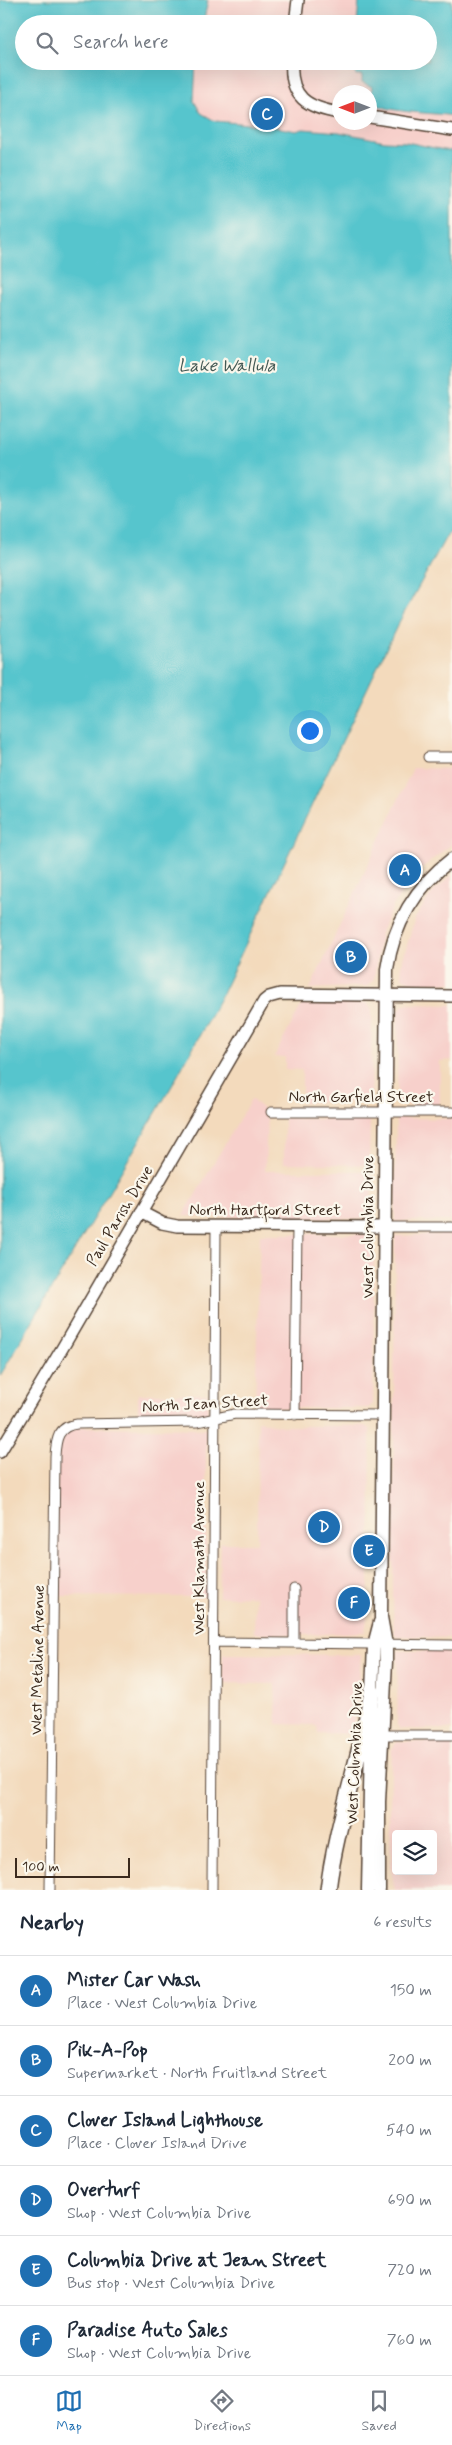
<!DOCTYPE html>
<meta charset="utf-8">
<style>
:root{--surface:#fff;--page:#f2f2f3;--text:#1f2937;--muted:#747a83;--line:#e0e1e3;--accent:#1f6fb2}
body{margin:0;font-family:Mynerve,sans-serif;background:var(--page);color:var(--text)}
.controls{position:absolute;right:15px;bottom:15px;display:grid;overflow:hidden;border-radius:5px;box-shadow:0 5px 20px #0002}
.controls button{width:45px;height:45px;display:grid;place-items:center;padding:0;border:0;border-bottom:1px solid var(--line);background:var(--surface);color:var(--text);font:25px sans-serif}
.compass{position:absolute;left:332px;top:85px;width:45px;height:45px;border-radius:50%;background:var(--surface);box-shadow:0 5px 20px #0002;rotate:270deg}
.scale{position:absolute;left:15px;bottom:12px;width:115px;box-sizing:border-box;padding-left:5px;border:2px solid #3b2a1e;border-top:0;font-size:14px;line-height:18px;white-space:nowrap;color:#3b2a1e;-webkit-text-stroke:4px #fbf7ec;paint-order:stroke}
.you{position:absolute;left:309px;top:730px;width:18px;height:18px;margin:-12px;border:4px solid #fff;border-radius:50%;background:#1a73e8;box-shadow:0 0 0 8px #1a73e833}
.badge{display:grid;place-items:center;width:32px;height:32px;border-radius:50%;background:var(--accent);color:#fff;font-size:16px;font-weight:700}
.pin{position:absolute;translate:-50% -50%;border:2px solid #fff;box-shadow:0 1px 5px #0006}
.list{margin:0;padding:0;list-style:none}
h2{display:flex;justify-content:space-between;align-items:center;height:65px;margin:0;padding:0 20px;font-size:21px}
h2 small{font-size:16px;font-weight:400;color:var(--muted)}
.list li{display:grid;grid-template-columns:32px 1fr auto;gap:15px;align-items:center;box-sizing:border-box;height:70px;padding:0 20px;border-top:1px solid var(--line)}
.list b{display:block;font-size:19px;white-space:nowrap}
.list p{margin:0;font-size:16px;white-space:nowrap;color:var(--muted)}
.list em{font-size:16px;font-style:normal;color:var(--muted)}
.icon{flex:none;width:28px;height:28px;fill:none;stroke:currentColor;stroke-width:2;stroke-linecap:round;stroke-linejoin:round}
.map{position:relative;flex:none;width:452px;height:1890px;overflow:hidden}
.search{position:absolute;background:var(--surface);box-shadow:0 5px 20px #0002;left:15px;right:15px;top:15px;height:55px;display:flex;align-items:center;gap:12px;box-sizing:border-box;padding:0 18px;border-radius:28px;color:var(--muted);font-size:19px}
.sheet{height:485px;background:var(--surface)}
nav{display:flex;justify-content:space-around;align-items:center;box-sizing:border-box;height:70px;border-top:1px solid var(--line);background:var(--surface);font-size:14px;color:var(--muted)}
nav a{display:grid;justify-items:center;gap:2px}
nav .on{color:var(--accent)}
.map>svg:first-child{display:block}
.built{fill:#f7d0cb;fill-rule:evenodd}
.water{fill:#57c5cd;stroke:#497876}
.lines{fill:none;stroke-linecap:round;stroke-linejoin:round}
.street-casing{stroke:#574436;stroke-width:11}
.secondary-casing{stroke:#574436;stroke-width:14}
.primary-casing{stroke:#574436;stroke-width:15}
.highway-casing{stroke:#574436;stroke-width:18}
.street{stroke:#fff;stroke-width:9}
.secondary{stroke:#fff;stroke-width:11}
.primary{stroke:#fff;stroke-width:12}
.highway{stroke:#fff;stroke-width:15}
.labels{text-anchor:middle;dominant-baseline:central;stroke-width:4.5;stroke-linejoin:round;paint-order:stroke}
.street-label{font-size:16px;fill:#3b2a1e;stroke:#fbf7ec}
.water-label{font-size:18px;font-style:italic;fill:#435853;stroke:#fbf7ec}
</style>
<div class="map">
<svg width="452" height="1890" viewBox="0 0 452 1890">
<rect width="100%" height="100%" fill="#fbf7ec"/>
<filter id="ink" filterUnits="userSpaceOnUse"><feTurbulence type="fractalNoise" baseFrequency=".02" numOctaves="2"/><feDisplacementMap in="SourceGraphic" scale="10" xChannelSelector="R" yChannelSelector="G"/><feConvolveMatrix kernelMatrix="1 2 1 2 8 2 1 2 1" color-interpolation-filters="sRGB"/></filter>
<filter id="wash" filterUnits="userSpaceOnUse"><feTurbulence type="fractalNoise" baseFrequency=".0096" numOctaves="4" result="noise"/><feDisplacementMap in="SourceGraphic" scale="20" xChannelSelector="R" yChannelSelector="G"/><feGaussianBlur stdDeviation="1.12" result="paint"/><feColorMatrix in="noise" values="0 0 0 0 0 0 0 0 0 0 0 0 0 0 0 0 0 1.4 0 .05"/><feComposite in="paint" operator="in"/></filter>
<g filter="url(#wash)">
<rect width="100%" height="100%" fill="#f3dabc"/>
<!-- built -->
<path class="built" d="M208,0H359L357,24H203Z
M196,61H352L353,71L356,75H362L372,87V97L398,110L452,116V150L449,151L406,142L385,141L339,132L303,129L296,131L270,126L216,121L201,113L194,101ZM340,92H370V122H340Z
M413,768L452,769V844L418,871L393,906L381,932L374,979L368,986L310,989Z
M452,875V983H415L402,978L401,966L415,918L432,893Z
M367,1003L372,1010L371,1102H302V1070L285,1069V1057H274L302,1004Z
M404,1004L452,1005V1060L440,1061V1104L400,1105L397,1102L398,1012Z
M251,1099L263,1109V1115L267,1119L265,1171H371L372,1213L367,1219L183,1216Z
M284,1118L370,1121L369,1165L284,1163Z
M398,1118L452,1119V1221H395L396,1121Z
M260,1234H367L374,1239L373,1404L368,1408H255Z
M452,1234V1638L396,1636L394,1633L393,1596L395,1236Z
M138,1394H207L208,1413L200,1417H138Z
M258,1421L283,1426H365L370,1429L371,1516L368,1612L365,1632L303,1635L254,1633L255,1596L219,1597L220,1543H257Z
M76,1427L206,1429V1597L54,1596L58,1448L63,1433Z
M398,1651H452V1729H400L397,1725Z
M223,1654L361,1655L357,1706L351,1734L318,1733L317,1725L277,1724L275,1684L222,1683Z
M397,1742H452V1890H395L391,1869L390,1807L392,1749ZM396,1834H433V1871H396Z"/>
<!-- water -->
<path class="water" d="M0,0H208L203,24H24V61H196L194,101L201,113L215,121L270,126L296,131L303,129L339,132L385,141L406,142L449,151L452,150V526L397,626L220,998L173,1084L0,1376Z
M359,0H452V116C433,112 383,114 370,100L372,87L362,82V75H356L353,71L352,61H428V24H357Z"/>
</g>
<g filter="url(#ink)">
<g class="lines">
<!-- street casing -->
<g class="street-casing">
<path id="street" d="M428,757H452
M271,1112H452
M384,1227H452
M295,1415L297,1227
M214,1642L452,1645
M294,1643V1589
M377,1735H452
M50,1890L55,1456C56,1439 58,1426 77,1424L197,1422L235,1414L383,1415
M212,1890L216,1227"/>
</g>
<!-- secondary casing -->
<g class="secondary-casing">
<path id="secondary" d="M295,24L298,0
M292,61C289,97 307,108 340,113
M370,117L452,130
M141,1212L162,1223L177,1226L384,1227
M0,1452L63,1347L264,1001L269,997L280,994L452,996"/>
</g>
<!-- primary casing -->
<g class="primary-casing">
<path id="primary" d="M368,1890L372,1691L374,1645L380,1622
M379,1890V1802L386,1661V1645L381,1617L387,969C393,925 416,886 452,859"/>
</g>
<!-- highway casing -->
<g class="highway-casing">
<path id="highway" d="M328,1890C336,1823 361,1758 372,1691"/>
</g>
<!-- street -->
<use href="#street" class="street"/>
<!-- secondary -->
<use href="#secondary" class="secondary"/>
<!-- primary -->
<use href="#primary" class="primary"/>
<!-- highway -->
<use href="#highway" class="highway"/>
</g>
</g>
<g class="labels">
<!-- street labels -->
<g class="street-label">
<text x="361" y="1097">North Garfield Street</text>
<text x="265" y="1210">North Hartford Street</text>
<text transform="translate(120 1216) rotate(-59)">Paul Parish Drive</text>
<text transform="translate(368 1227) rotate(-90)">West Columbia Drive</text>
<text transform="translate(205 1404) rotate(-3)">North Jean Street</text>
<text transform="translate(199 1558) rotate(-90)">West Klamath Avenue</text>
<text transform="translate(38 1660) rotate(-89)">West Metaline Avenue</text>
<text transform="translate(355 1753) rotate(-88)">West Columbia Drive</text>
</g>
<!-- water labels -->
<g class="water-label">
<text x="227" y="366">Lake Wallula</text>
</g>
</g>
</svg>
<div class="controls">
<button><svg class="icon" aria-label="layers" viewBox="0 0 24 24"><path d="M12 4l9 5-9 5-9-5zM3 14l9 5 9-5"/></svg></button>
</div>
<svg class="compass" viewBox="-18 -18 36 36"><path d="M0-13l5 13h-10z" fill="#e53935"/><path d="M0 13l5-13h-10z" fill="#747a83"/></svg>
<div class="scale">100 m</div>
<div class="you"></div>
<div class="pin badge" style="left:405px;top:870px">A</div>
<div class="pin badge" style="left:351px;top:957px">B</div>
<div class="pin badge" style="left:267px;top:114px">C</div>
<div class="pin badge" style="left:324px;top:1527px">D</div>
<div class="pin badge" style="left:369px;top:1551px">E</div>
<div class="pin badge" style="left:354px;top:1603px">F</div>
<div class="search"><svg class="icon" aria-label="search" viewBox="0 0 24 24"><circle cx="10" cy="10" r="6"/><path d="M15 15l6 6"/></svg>Search here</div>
</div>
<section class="sheet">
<h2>Nearby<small>6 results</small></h2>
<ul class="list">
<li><span class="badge">A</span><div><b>Mister Car Wash</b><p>Place · West Columbia Drive</p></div><em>150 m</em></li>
<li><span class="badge">B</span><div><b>Pik-A-Pop</b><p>Supermarket · North Fruitland Street</p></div><em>200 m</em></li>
<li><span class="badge">C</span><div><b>Clover Island Lighthouse</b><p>Place · Clover Island Drive</p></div><em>540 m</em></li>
<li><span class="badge">D</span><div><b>Overturf</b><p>Shop · West Columbia Drive</p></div><em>690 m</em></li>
<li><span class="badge">E</span><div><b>Columbia Drive at Jean Street</b><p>Bus stop · West Columbia Drive</p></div><em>720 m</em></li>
<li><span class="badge">F</span><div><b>Paradise Auto Sales</b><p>Shop · West Columbia Drive</p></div><em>760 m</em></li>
</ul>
</section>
<nav>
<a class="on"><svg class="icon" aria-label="map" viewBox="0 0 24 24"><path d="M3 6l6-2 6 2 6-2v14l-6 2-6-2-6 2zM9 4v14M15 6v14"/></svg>Map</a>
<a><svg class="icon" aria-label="directions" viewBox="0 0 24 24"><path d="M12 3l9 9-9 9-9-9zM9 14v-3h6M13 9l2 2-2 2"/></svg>Directions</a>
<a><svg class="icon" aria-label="saved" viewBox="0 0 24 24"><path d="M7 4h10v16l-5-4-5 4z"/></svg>Saved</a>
</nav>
